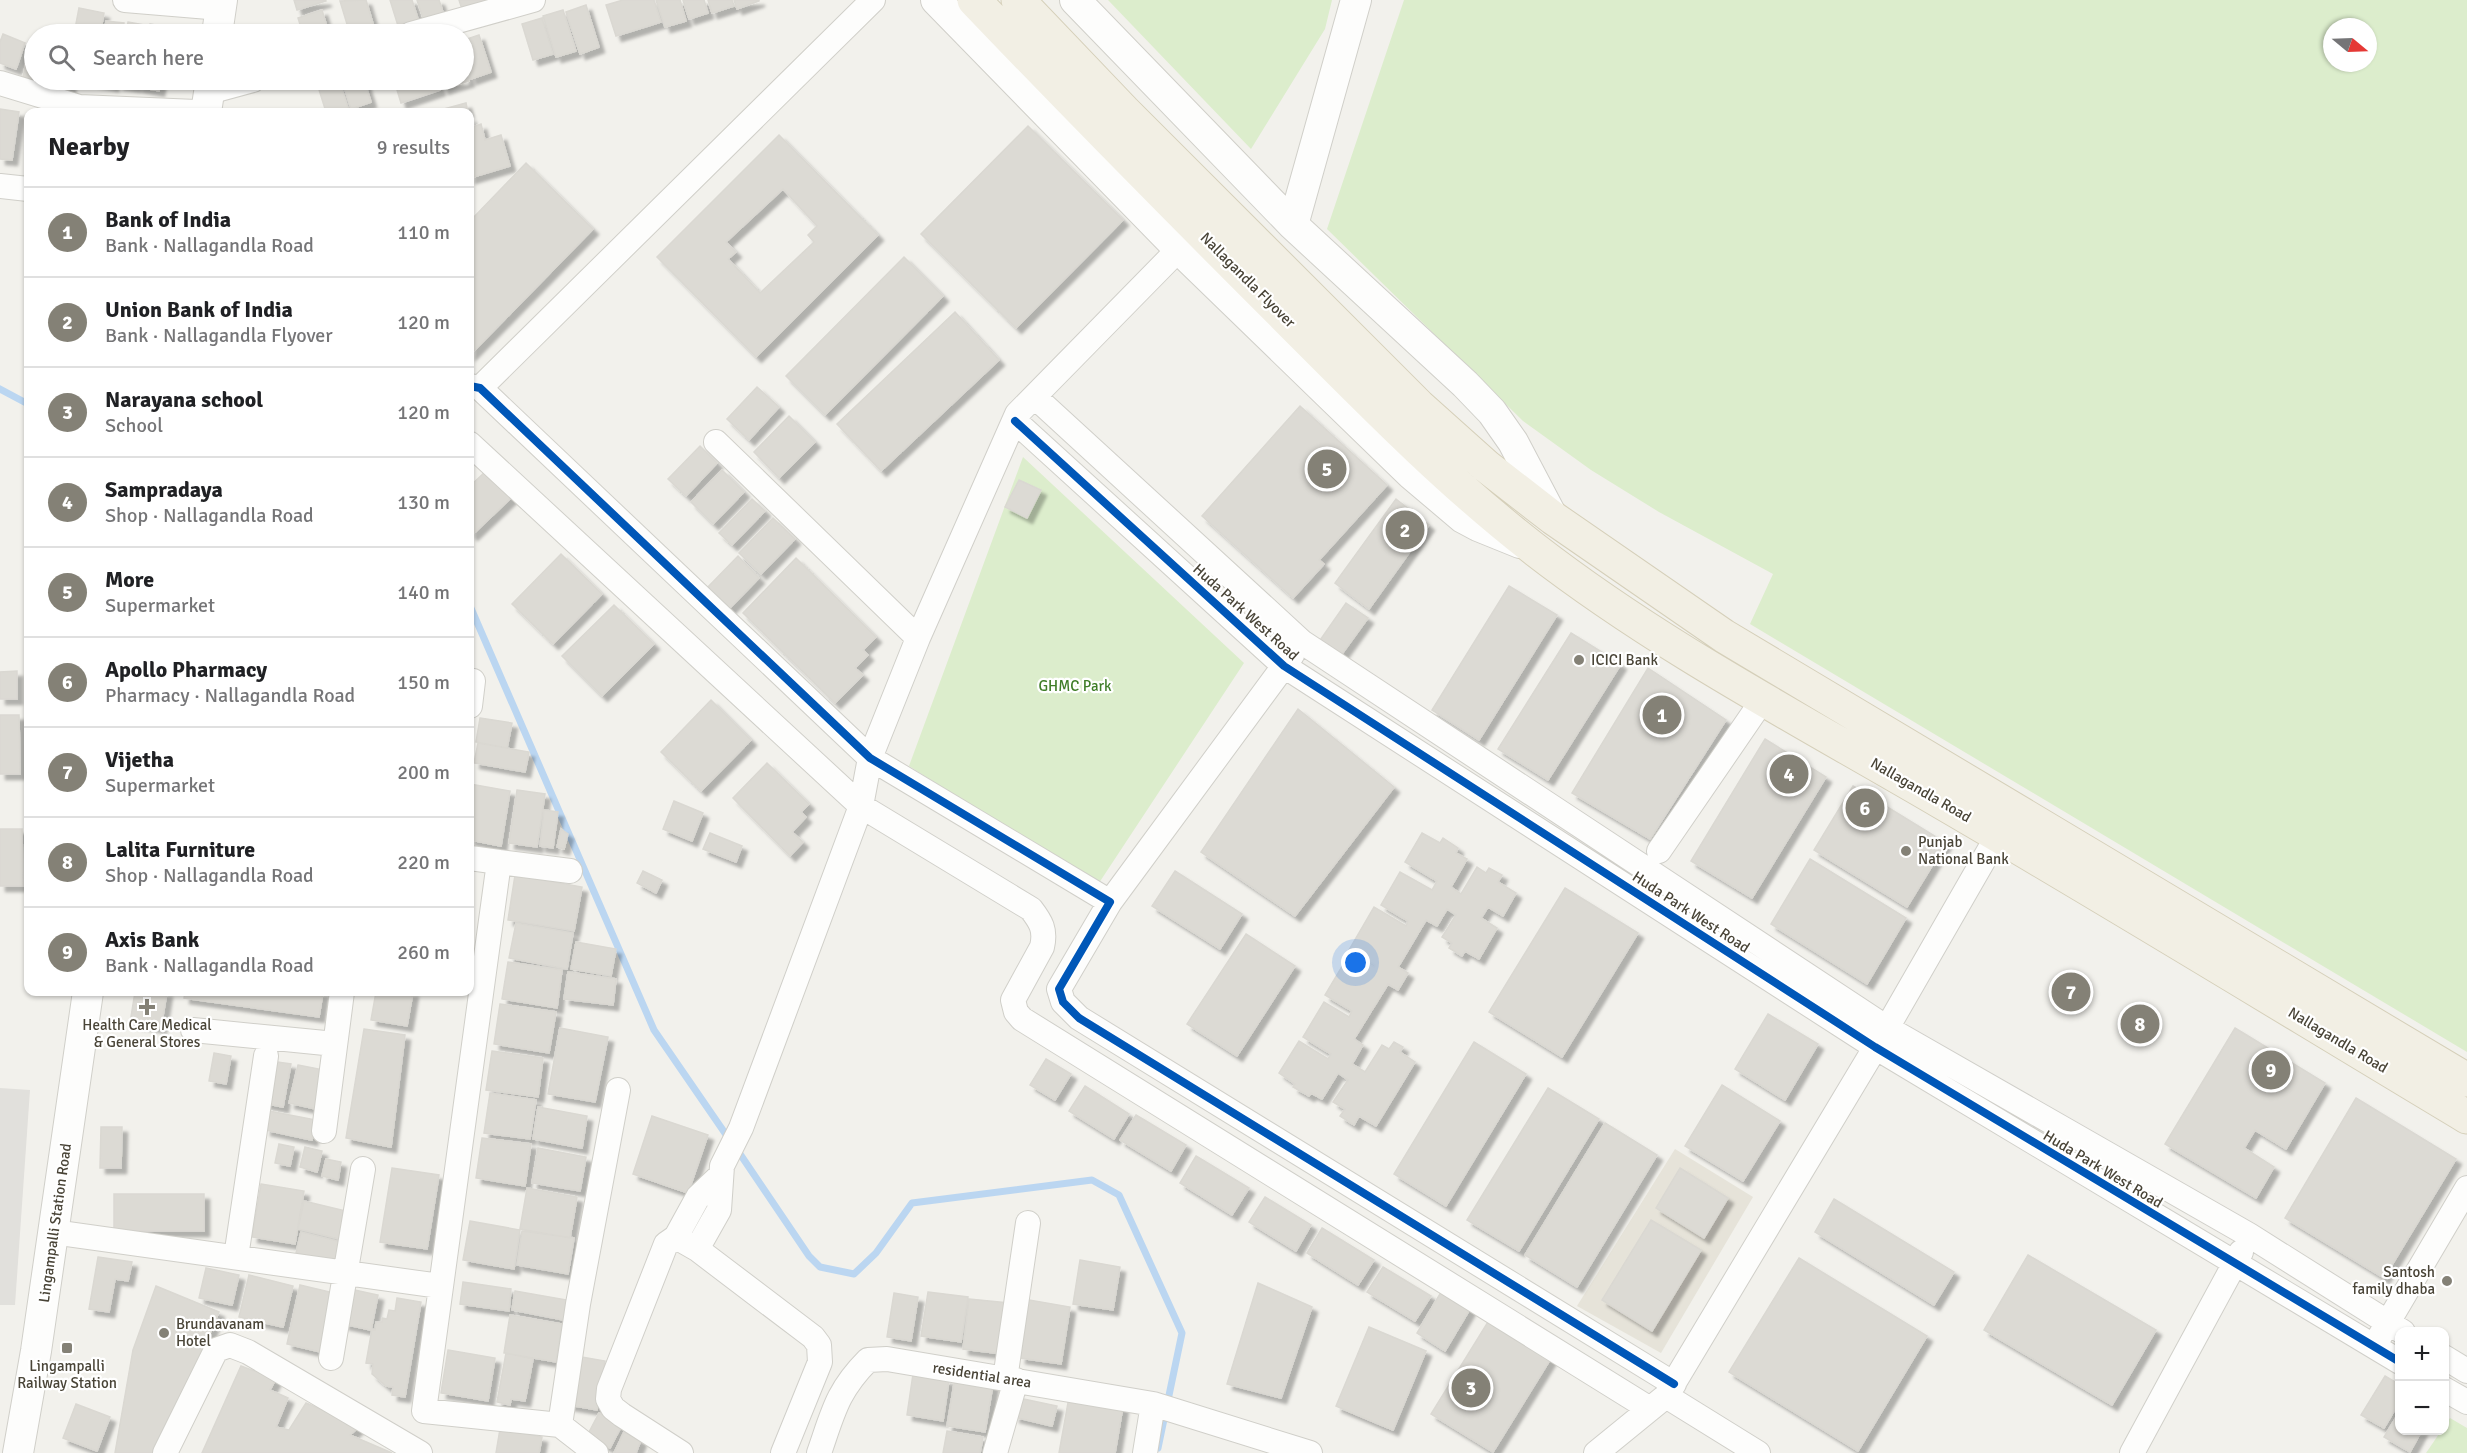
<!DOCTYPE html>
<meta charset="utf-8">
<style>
:root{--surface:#fff;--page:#f2f2f2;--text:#202124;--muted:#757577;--line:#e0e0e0;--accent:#848176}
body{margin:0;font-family:Signika,sans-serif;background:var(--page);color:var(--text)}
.controls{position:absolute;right:18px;bottom:18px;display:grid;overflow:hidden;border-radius:12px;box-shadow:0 2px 4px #0004}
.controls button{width:54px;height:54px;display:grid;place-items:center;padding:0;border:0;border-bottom:2px solid var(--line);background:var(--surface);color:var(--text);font:30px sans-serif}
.compass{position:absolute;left:2323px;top:18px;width:54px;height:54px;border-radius:50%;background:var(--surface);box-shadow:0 2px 4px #0004;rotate:109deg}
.you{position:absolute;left:1356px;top:963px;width:21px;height:21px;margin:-15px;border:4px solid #fff;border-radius:50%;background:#1a73e8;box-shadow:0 0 0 9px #1a73e833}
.badge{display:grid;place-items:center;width:39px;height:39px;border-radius:50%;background:var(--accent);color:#fff;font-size:20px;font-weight:700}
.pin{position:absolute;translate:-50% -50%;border:3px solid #fff;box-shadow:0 2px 6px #0006}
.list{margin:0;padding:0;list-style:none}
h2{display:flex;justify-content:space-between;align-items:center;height:78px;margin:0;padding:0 24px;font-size:26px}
h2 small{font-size:20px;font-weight:400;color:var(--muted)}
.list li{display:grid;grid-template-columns:39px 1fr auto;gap:18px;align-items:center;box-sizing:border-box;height:90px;padding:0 24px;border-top:2px solid var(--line)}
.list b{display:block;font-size:22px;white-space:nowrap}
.list p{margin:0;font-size:20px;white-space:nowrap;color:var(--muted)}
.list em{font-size:20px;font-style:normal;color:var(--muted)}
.icon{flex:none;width:33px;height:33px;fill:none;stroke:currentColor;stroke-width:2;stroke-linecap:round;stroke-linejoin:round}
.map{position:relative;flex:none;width:2467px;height:1453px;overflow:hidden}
.search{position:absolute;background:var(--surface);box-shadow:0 2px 4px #0004;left:24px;top:24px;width:450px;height:66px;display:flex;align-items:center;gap:15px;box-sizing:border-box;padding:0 21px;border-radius:33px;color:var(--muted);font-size:22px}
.panel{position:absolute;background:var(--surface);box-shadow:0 2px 4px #0004;left:24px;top:108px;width:450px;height:888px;border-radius:12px}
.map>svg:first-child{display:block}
.residential{fill:#e6e3d9}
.green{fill:#dcedcc;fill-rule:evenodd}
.parking{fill:#e1e0dc}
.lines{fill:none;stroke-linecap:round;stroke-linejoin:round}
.stream{stroke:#bbd6f1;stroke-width:7}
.building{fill:#dcdad4;stroke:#dad8d2;stroke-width:1.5;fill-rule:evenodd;filter:url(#shadow)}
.minor-casing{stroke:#d0cfc9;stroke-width:26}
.tertiary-casing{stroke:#d0cfc9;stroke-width:32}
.primary-casing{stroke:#d5cfb9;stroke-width:35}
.minor{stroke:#fdfdfc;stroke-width:24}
.tertiary{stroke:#fdfdfc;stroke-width:30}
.primary{stroke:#f2efe4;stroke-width:33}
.cycleway-casing{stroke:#fff;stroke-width:11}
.cycleway{stroke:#0057b8;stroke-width:8}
.poi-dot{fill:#848176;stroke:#fff;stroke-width:2}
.labels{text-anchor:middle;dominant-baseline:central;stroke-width:4.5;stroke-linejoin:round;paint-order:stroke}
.street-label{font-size:15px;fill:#494437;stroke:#fff}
.poi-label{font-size:15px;fill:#494437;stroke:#fff;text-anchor:start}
.park-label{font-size:15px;fill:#3f7d28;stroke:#fff}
</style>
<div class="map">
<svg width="2467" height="1453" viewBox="0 0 2467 1453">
<defs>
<filter id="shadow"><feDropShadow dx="5.5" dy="5.5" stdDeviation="1.5" flood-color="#0004"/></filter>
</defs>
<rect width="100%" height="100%" fill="#f2f1ec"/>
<!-- residential -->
<path class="residential" d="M1675,1149L1753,1197L1661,1353L1577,1306Z"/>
<!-- green -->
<path class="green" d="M1108,0H1332L1325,29L1251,149Z
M1404,0H2467V1052L1750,624L1773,574L1659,512L1591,470L1523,421L1327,229ZM2332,27H2368V63H2332Z
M1023,457L1244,663L1097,886L909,766Z
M2450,1418L2467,1428V1453H2426L2441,1431L2444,1430L2445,1426Z"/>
<!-- parking -->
<path class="parking" d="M0,1088L30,1090L15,1305H0Z"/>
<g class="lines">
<!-- stream -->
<path class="stream" d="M0,389L28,404
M470,606L654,1030L729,1139
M736,1148L809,1256L820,1267L854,1274L876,1253L912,1203L1092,1180L1119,1195L1182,1333L1158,1448"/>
</g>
<!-- building -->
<path class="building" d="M294,0H325L326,1L297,10Z
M366,0L376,34H350L340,1Z
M390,0H412L419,22L399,29Z
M417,0H439L444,15L424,21Z
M459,0H485L487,5L463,12Z
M623,0H654L661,22L616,36L606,5Z
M656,0H680L686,21L665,27Z
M683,0H704L708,13L689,19Z
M708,0H732L734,6L712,13Z
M734,0H759V1L737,9Z
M586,5L599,47L580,54L566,12Z
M79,8L104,13L100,34H74Z
M322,10L329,34H303L298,18Z
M563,10L576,51L556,57L543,16Z
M542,18L553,54L533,60L522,24Z
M106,21L124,23L122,34H104Z
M128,22L145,25L143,34H126Z
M150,24L174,28L173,34H148Z
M3,34L25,43L16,69L0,63V42Z
M479,35L491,72L471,79L464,54V40Z
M30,43L34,44V80H47L46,87L22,82Z
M464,61L469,81L443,89L440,80H464Z
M51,80H71L70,89L49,86Z
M94,80H114L113,86L93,82Z
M118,80H137L135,87L118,84Z
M139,80H161L159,91L137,87Z
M316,80H339L349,111L326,112Z
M342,80H364L371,102L351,109Z
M394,80H437L440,90L401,103Z
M466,103L468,112H433Z
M0,109L19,112L12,160L0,159Z
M470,116L473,127L481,124L485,140L501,135L510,166L470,178Z
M1028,126L1123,220L1016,328L921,234Z
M779,135L878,235L756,357L657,257ZM783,189L817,226L808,235L814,242L760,293L728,259L736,252L726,242Z
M526,163L593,229L470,355V221Z
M904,257L943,296L825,415L786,376Z
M955,312L999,360L881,471L837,424Z
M757,387L779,407L749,440L727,419Z
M1300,406L1387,485L1319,560L1324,564L1293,598L1202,516Z
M789,416L815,442L779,478L754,452Z
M700,446L717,463L686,496L668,479Z
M487,470L512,497L472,535L470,532V486Z
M722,470L744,492L713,524L691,502Z
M1019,480L1041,490L1027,518L1005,507Z
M752,499L765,511L732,545L719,533Z
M1396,499L1429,525L1369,609L1335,583Z
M773,518L795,539L761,574L739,553Z
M561,554L602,594L553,644L512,604Z
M738,556L759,578L727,611L705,590Z
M796,558L876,637L863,650L868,655L855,668L863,675L835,703L743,613Z
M1509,586L1557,615L1479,740L1432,710Z
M1346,603L1368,618L1339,658L1318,643Z
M614,605L654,644L602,696L562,656Z
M1571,633L1621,664L1548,780L1498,749Z
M1648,668L1726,720L1650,839L1572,793Z
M17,671V699H0V672Z
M711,700L751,740L701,791L661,752Z
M1298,709L1394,787L1295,916L1201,852Z
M0,715H19L20,774H0Z
M480,718L512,723L507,748L476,742Z
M1765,739L1826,777L1752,898L1691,861Z
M478,743L529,752L525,772L474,763Z
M767,763L809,804L801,812L806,817L792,832L803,842L790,856L733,798Z
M470,784L510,791L501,846L470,840Z
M1853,786L1946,843L1907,907L1814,850Z
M517,790L545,794L537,847L509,843Z
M674,801L703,813L692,841L663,829Z
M544,810L558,812L553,848L540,846Z
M0,829H22L23,886H0Z
M561,829L568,834L564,849L557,847Z
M710,833L742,846L736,862L703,849Z
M1422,833L1440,843L1443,838L1458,848L1456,853L1467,859L1451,887L1461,894L1477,867L1486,873L1489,868L1502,875L1498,882L1516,893L1503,916L1488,907L1481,918L1497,928L1479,959L1465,951L1462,956L1449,948L1452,943L1442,937L1456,915L1447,909L1437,926L1426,920L1398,967L1408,973L1398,990L1388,984L1354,1039L1363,1045L1352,1064L1365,1072L1382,1045L1389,1049L1394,1042L1403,1047L1400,1052L1415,1062L1376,1126L1359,1116L1354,1125L1340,1116L1345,1109L1333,1102L1348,1080L1338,1073L1322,1099L1311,1093L1309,1096L1293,1087L1295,1084L1279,1073L1299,1041L1328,1059L1331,1054L1303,1037L1324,1002L1349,1017L1352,1011L1325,995L1350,953L1374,967L1375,965L1349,950L1374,907L1406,926L1408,921L1381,905L1400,872L1432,890L1437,881L1405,862Z
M1810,859L1906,918L1867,984L1771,924Z
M643,871L662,880L656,893L637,883Z
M1175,871L1242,914L1220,949L1152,906Z
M515,875L582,887L574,931L508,920Z
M1565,888L1638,933L1562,1057L1489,1012Z
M516,923L573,933L567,969L509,958Z
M1246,934L1295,966L1237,1056L1187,1024Z
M576,942L616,949L611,976L571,969Z
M508,962L562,970L557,1008L502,999Z
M568,972L616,979L613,1005L564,999Z
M135,992H167L161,1028L130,1023Z
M185,992H323L319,1017L184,998Z
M376,992H413L407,1026L371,1020Z
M500,1004L556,1012L549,1053L494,1044Z
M1768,1014L1818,1044L1785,1100L1735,1069Z
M560,1028L608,1037L595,1102L548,1094Z
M2235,1028L2325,1083L2286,1149L2255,1130L2244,1148L2274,1167L2256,1198L2165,1144Z
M364,1029L405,1035L391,1147L346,1138Z
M1474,1042L1526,1074L1446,1206L1394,1174Z
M492,1051L543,1058L538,1097L486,1090Z
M214,1053L231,1056L226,1084L209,1081Z
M1046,1059L1071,1074L1055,1100L1030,1085Z
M270,1061L291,1064L283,1107L263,1103Z
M298,1065L324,1070L316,1109L289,1103Z
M1722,1085L1780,1121L1743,1181L1685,1146Z
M1085,1086L1129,1114L1114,1139L1069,1111Z
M1548,1088L1599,1119L1519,1251L1467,1220Z
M490,1093L536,1100L530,1139L484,1133Z
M2356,1098L2456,1159L2384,1278L2285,1218Z
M538,1107L587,1116L582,1148L533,1139Z
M269,1111L316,1120L312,1140L265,1130Z
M1136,1115L1186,1145L1171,1171L1120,1140Z
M652,1116L708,1135L688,1193L633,1174Z
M1605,1123L1657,1155L1577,1287L1525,1255Z
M101,1127H122L121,1168H100Z
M482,1138L531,1144L525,1186L476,1178Z
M279,1144L294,1147L290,1166L275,1163Z
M305,1147L322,1151L317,1172L300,1167Z
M538,1148L586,1157L580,1191L532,1183Z
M1196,1156L1249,1188L1232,1215L1180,1183Z
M326,1159L341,1162L338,1180L322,1176Z
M392,1168L439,1175L427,1249L380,1242Z
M1680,1168L1728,1198L1704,1238L1656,1208Z
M261,1184L304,1191L295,1244L252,1237Z
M527,1188L577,1197L570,1238L520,1229Z
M114,1194H204V1231H114Z
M1265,1197L1311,1225L1296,1251L1249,1222Z
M1834,1199L1954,1272L1934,1305L1815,1232Z
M304,1201L350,1212L343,1240L298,1229Z
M1651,1220L1701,1250L1652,1331L1602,1300Z
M470,1221L520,1230L514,1269L463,1260Z
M1322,1228L1374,1260L1358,1285L1307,1253Z
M522,1231L574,1238L568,1274L517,1265Z
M301,1232L341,1242L337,1263L296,1253Z
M2028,1255L2156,1330L2112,1405L1984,1330Z
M98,1257L132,1262L128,1281L115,1279L109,1312L89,1309Z
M1799,1258L1927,1336L1858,1451L1729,1372Z
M1080,1260L1120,1267L1113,1310L1073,1304Z
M1383,1267L1431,1296L1415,1321L1367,1292Z
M206,1268L239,1275L232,1305L199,1298Z
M249,1275L293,1286L283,1327L239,1317Z
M463,1282L511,1289L509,1311L460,1304Z
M1258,1283L1312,1307L1281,1398L1227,1384Z
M300,1285L334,1293L321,1352L287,1344Z
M156,1286L219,1312L160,1453H115L133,1350Z
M1444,1287L1473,1304L1445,1351L1417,1333Z
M350,1289L378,1295L371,1330L343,1324Z
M515,1291L567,1300L564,1320L512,1310Z
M928,1292L968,1297L961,1342L921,1336Z
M894,1293L918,1297L911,1341L887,1337Z
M397,1298L421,1302L405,1397L392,1395L393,1387L386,1386L372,1374L373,1364L366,1363L372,1329L375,1330L376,1322H382V1318L387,1319L389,1310L395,1311Z
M969,1299L1009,1303L1002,1354L963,1349Z
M1029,1300L1070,1307L1061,1364L1020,1358Z
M510,1315L562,1324L556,1362L504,1353Z
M1491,1317L1553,1355L1493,1452L1431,1414Z
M1369,1327L1426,1351L1393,1430L1336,1406Z
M448,1350L495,1358L488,1401L441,1393Z
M506,1353L533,1359L525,1401L511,1399L510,1405L497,1402Z
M576,1356L605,1361L597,1410L568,1405Z
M241,1366L276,1379L270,1390L288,1398L276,1427L289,1430L306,1403L360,1426L350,1435L392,1453H202Z
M913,1374L949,1380L943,1421L907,1415Z
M2385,1376L2400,1385V1401L2384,1428L2361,1415Z
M955,1378L993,1384L985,1432L947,1426Z
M1069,1397L1123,1406L1115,1453H1059Z
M1019,1398L1057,1406L1052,1426L1014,1417Z
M76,1404L110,1417L97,1451L63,1438Z
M2400,1411V1430H2422L2410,1452L2384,1437Z
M599,1413L622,1425L610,1448L587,1436Z
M500,1429L542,1437L539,1453H496Z
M947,1431L983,1437L980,1453H943Z
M624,1432L641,1440L636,1453H614Z"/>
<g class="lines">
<!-- minor casing -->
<g class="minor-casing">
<path id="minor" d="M125,0L221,8
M411,34L533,0
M0,83L79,107L196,112
M209,92L253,80
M0,186L28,189
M470,386L480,388L870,758L1110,902L1059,989L1063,1002L1079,1018L1674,1384
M480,388L873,0
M1035,397L1302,642L1887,1028L2249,1235L2403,1332
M1015,421L1284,666L1875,1047L2400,1362
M716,442L918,638
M470,444L861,806L1031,909C1041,922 1046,930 1042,947L1013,1000L1016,1012L1022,1019L1650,1409
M470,706L473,681
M1659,851L1764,698
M470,858L499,862L424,1411L560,1425L596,1453
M499,862L570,871
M1110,902L1292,655
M193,1030L335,1044
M324,1131L342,992
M53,1232L440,1286
M676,1237L698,1197L721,1175
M697,1249L719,1210L722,1166L741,1128L861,806L870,758L918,638L1017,414L1179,249
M236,1257L266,1056
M2380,1336L2467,1188
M2444,1357L2467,1371
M331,1358L363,1169
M1005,1379L1028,1223
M2444,1389L2467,1402
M1666,1396L1758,1453
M1153,1404L1310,1453
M560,1425L578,1304L618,1090
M165,1453L216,1350L230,1345L248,1352L420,1453
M681,1453L622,1415L613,1408L608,1399L609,1389L666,1244L676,1237L697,1249L813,1337L819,1345L820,1362L783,1453
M819,1453C833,1413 837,1391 868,1360L887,1359L1153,1404L1145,1453
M995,1453L1016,1380
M1596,1453L1666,1396L1887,1028L1998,835
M2132,1453L2241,1252"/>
</g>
<!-- tertiary casing -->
<g class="tertiary-casing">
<path id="tertiary" d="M936,0L1179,249L1411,474L1463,518L1478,526L1520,543
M1075,0L1293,225L1465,384L1492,412L1513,442L1553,518
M217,34L222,0
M206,112L211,80
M1293,225L1356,0
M18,1453L36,1351L88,992"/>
</g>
<!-- primary casing -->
<g class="primary-casing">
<path id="primary" d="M974,0C1076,107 1180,212 1284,316C1365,397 1443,478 1533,548C1659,646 1803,721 1941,802C2118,905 2292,1012 2467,1117
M1018,0L1124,111L1419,406L1486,466L1553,518L1724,636L2467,1080"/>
</g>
<!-- minor -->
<use href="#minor" class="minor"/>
<!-- tertiary -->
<use href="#tertiary" class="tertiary"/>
<!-- primary -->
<use href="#primary" class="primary"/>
<!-- cycleway casing -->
<g class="cycleway-casing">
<path id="cycleway" d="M470,386L480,388L870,758L1110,902L1059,989L1063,1002L1079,1018L1674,1384
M1015,421L1284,666L1875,1047L2400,1362"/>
</g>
<!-- cycleway -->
<use href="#cycleway" class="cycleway"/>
</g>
<!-- markers -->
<g class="poi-dot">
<circle cx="1579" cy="660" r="6"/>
<circle cx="1906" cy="851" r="6"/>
<path d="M144 998h6v6h6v6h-6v6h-6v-6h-6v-6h6z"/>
<circle cx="2447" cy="1281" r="6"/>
<circle cx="164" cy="1333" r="6"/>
<rect x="61" y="1342" width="12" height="12" rx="3"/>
</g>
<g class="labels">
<!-- street labels -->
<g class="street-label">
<text transform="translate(1248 280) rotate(45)">Nallagandla Flyover</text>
<text transform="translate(1246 612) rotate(42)">Huda Park West Road</text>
<text transform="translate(1921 790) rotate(30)">Nallagandla Road</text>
<text transform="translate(1691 912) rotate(33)">Huda Park West Road</text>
<text transform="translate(2338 1040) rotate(31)">Nallagandla Road</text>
<text transform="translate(2103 1169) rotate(31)">Huda Park West Road</text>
<text transform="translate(55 1223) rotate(-82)">Lingampalli Station Road</text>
<text transform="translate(982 1375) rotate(9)">residential area</text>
</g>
<!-- poi labels -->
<g class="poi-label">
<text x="1591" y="660">ICICI Bank</text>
<text x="1918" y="842">Punjab<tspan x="1918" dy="17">National Bank</tspan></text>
<text x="147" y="1025" text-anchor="middle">Health Care Medical<tspan x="147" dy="17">&amp; General Stores</tspan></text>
<text x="2435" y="1272" text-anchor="end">Santosh<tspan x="2435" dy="17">family dhaba</tspan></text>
<text x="176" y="1324">Brundavanam<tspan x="176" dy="17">Hotel</tspan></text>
<text x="67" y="1366" text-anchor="middle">Lingampalli<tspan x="67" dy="17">Railway Station</tspan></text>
</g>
<!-- park labels -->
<g class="park-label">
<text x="1075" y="686">GHMC Park</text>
</g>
</g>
</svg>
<div class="controls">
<button>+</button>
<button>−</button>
</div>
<svg class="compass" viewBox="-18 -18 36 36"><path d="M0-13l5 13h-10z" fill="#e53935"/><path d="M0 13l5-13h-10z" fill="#757577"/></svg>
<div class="you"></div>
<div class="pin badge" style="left:1662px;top:715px">1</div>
<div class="pin badge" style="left:1405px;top:530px">2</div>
<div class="pin badge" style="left:1471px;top:1388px">3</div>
<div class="pin badge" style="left:1789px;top:774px">4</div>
<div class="pin badge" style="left:1327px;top:469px">5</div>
<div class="pin badge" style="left:1865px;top:808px">6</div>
<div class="pin badge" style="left:2071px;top:992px">7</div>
<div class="pin badge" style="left:2140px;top:1024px">8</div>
<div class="pin badge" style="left:2271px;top:1070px">9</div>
<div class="search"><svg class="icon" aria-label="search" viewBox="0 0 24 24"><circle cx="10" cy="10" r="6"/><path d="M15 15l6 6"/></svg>Search here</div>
<section class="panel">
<h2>Nearby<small>9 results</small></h2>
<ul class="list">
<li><span class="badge">1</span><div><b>Bank of India</b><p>Bank · Nallagandla Road</p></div><em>110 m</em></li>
<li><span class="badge">2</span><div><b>Union Bank of India</b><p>Bank · Nallagandla Flyover</p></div><em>120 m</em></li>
<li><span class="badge">3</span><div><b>Narayana school</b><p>School</p></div><em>120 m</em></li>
<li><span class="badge">4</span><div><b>Sampradaya</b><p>Shop · Nallagandla Road</p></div><em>130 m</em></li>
<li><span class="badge">5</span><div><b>More</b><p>Supermarket</p></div><em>140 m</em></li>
<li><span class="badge">6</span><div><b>Apollo Pharmacy</b><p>Pharmacy · Nallagandla Road</p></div><em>150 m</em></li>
<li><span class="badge">7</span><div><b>Vijetha</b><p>Supermarket</p></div><em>200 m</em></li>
<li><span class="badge">8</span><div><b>Lalita Furniture</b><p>Shop · Nallagandla Road</p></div><em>220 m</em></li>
<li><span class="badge">9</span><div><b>Axis Bank</b><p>Bank · Nallagandla Road</p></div><em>260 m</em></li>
</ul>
</section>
</div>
